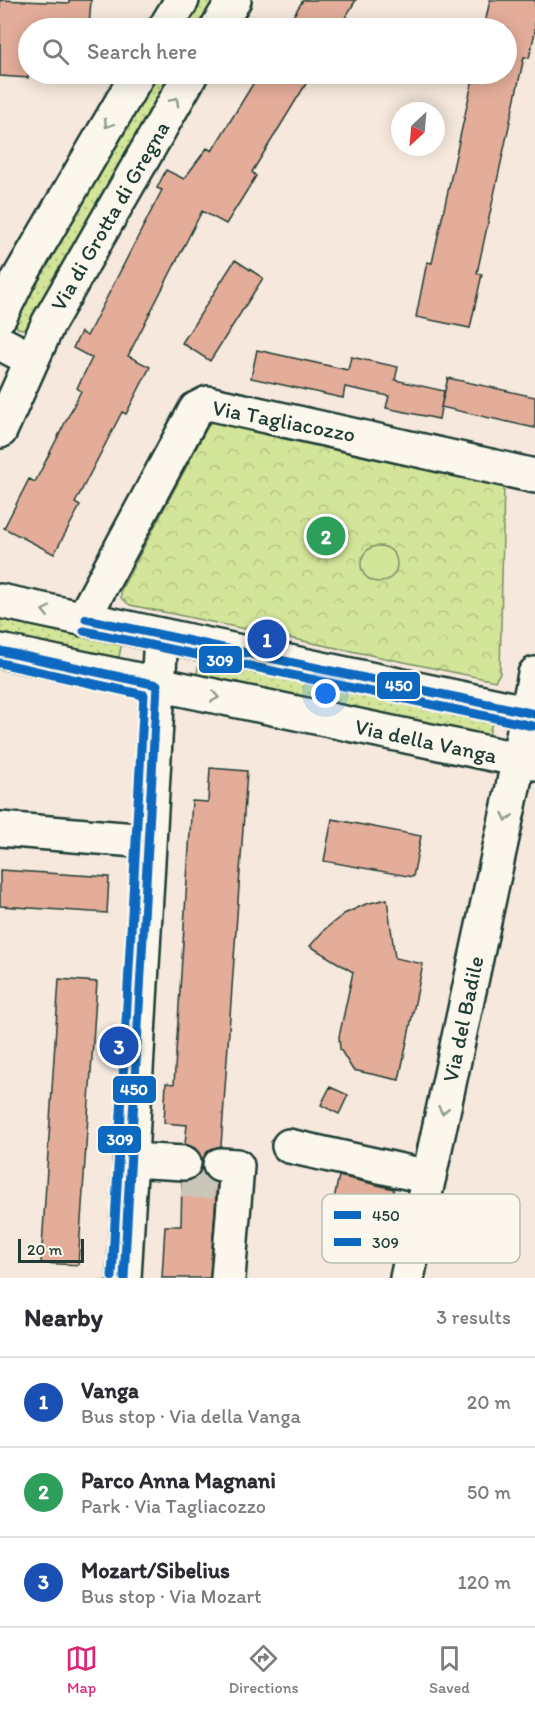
<!DOCTYPE html>
<meta charset="utf-8">
<style>
:root{--surface:#fff;--page:#f2f2f3;--text:#2b2b33;--muted:#7c7c81;--line:#e1e1e2;--accent:#db2777}
body{margin:0;font-family:Itim,sans-serif;background:var(--page);color:var(--text)}
.compass{position:absolute;left:391px;top:102px;width:54px;height:54px;border-radius:50%;background:var(--surface);box-shadow:0 3px 15px #0003;rotate:206deg}
.scale{position:absolute;left:18px;bottom:15px;width:66px;box-sizing:border-box;padding-left:6px;border:3px solid #1f3d34;border-top:0;font-size:16px;line-height:21px;white-space:nowrap;color:#1f3d34;-webkit-text-stroke:4px #fbf7ec;paint-order:stroke}
.you{position:absolute;left:326px;top:694px;width:21px;height:21px;margin:-15px;border:4px solid #fff;border-radius:50%;background:#1a73e8;box-shadow:0 0 0 9px #1a73e833}
.badge{display:grid;place-items:center;width:39px;height:39px;border-radius:50%;background:var(--accent);color:#fff;font-size:20px;font-weight:700}
.pin{position:absolute;translate:-50% -50%;border:3px solid #fff;box-shadow:0 2px 6px #0006}
.list{margin:0;padding:0;list-style:none}
h2{display:flex;justify-content:space-between;align-items:center;height:78px;margin:0;padding:0 24px;font-size:26px}
h2 small{font-size:20px;font-weight:400;color:var(--muted)}
.list li{display:grid;grid-template-columns:39px 1fr auto;gap:18px;align-items:center;box-sizing:border-box;height:90px;padding:0 24px;border-top:2px solid var(--line)}
.list b{display:block;font-size:22px;white-space:nowrap}
.list p{margin:0;font-size:20px;white-space:nowrap;color:var(--muted)}
.list em{font-size:20px;font-style:normal;color:var(--muted)}
.icon{flex:none;width:33px;height:33px;fill:none;stroke:currentColor;stroke-width:2;stroke-linecap:round;stroke-linejoin:round}
.map{position:relative;flex:none;width:535px;height:1278px;overflow:hidden}
.search{position:absolute;background:var(--surface);box-shadow:0 3px 15px #0003;left:18px;right:18px;top:18px;height:66px;display:flex;align-items:center;gap:15px;box-sizing:border-box;padding:0 21px;border-radius:33px;color:var(--muted);font-size:22px}
.sheet{height:348px;background:var(--surface)}
nav{display:flex;justify-content:space-around;align-items:center;box-sizing:border-box;height:84px;border-top:2px solid var(--line);background:var(--surface);font-size:16px;color:var(--muted)}
nav a{display:grid;justify-items:center;gap:3px}
nav .on{color:var(--accent)}
.map>svg:first-child{display:block}
.grass{fill:url(#grass-dots);stroke:#799166;stroke-width:1.5}
.forest{fill:url(#forest-crowns);stroke:#799166;stroke-width:1.5}
.pitch{fill:#d3e599;stroke:#799166;stroke-width:1.5}
.building{fill:#e4ad9a;stroke:#1f3d34;stroke-width:1.5}
.lines{fill:none;stroke-linecap:round;stroke-linejoin:round}
.minor-tunnel{stroke:#cbc6ba;stroke-width:33;stroke-dasharray:33 16;stroke-linecap:butt}
.minor-casing{stroke:#1f3d34;stroke-width:38}
.minor{stroke:#fbf7ec;stroke-width:33}
.bus-1-casing{stroke:#fbf7ec;stroke-width:14}
.bus-2-casing{stroke:#fbf7ec;stroke-width:14}
.bus-1{stroke:#0c69bf;stroke-width:9}
.bus-2{stroke:#0c69bf;stroke-width:9}
.oneway{stroke:#8d9a90}
.labels{text-anchor:middle;dominant-baseline:central;stroke-width:6;stroke-linejoin:round;paint-order:stroke}
.street-label{font-size:22px;fill:#1f3d34;stroke:#fbf7ec}
.key{fill:#fbf7ec;stroke:#b9bfb5;stroke-width:1.5}
.key-label{font-size:16px;fill:#1f3d34}
.line-badge{stroke:#fbf7ec;stroke-width:2}
.badge-label{font-size:16px;text-anchor:middle;font-weight:bold;fill:#fff}
</style>
<div class="map">
<svg width="535" height="1278" viewBox="0 0 535 1278">
<defs>
<pattern id="grass-dots" width="8" height="8" patternUnits="userSpaceOnUse" patternTransform="scale(1.5)"><rect width="8" height="8" fill="#d3e599"/><path d="M2 2h.1M6 6h.1" fill="none" stroke="#b5c584" stroke-width="1.8" stroke-linecap="round"/></pattern>
<pattern id="forest-crowns" width="20" height="18" patternUnits="userSpaceOnUse" patternTransform="scale(1.5)"><rect width="20" height="18" fill="#d3e599"/><path d="M2 6a3 3 0 1 1 6 0M12 15a3 3 0 1 1 6 0" fill="none" stroke="#b5c584"/></pattern>
</defs>
<rect width="100%" height="100%" fill="#f6e8dc"/>
<filter id="ink" filterUnits="userSpaceOnUse"><feTurbulence type="fractalNoise" baseFrequency=".0167" numOctaves="2"/><feDisplacementMap in="SourceGraphic" scale="12" xChannelSelector="R" yChannelSelector="G"/><feConvolveMatrix kernelMatrix="1 2 1 2 8 2 1 2 1" color-interpolation-filters="sRGB"/></filter>
<g filter="url(#ink)">
<!-- grass -->
<path class="grass" d="M198,0H210L214,6L202,28H180Z
M154,74H176L32,325L27,330L18,328L14,322L17,310Z
M0,617L122,643L118,661L0,635Z
M200,656L493,718L488,740L196,678Z"/>
<!-- forest -->
<path class="forest" d="M214,415L504,482L500,673L495,681L130,605L121,598V590Z"/>
<!-- pitch -->
<path class="pitch" d="M361 564a18 18 0 1 1 36 0a18 18 0 1 1-36 0Z"/>
<!-- building -->
<path class="building" d="M0,0L69,3V0H91L89,28H28V78L0,76Z
M303,0H356L339,28H286Z
M490,0H535V32L529,58L524,57L477,273L482,274L470,328L416,317L427,262L432,263L474,74H507V28H484Z
M259,74H312L252,172L256,176L226,224L202,211L128,356L150,367L126,414L122,412L75,503L80,506L54,554L4,528L29,479L35,482L81,391L77,388L92,358L73,348L81,332L87,336L162,190L157,188L166,170L184,179L207,148L212,151Z
M235,260L263,278L210,361L182,343Z
M257,350L348,370L351,357L398,367L395,380L444,391L439,419L386,408L389,396L345,387L343,398L251,378Z
M448,378L535,397V428L441,407Z
M210,768L247,771L221,1146L211,1149L202,1161L195,1148L185,1144L187,1125L164,1123L166,1083L174,1084L192,801L208,802Z
M332,819L421,836L413,877L324,861Z
M0,870L109,877L107,913L0,906Z
M387,899L395,958L423,964L399,1080L353,1070L340,1049L339,1037L353,972L310,946L325,929L344,914L366,904Z
M59,979L97,982L78,1265L41,1263Z
M330,1087L348,1095L339,1114L321,1105Z
M202,1167L209,1180L217,1183L210,1278H162L165,1226H181L182,1182L193,1179Z
M339,1176L394,1189L379,1260L323,1248Z"/>
<g class="lines">
<!-- minor-tunnel -->
<path class="minor-tunnel" d="M182,1180L219,1183"/>
<!-- minor casing -->
<g class="minor-casing">
<path id="minor" d="M165,28L182,0
M217,28L234,0
M0,316L18,280L138,74
M0,343L31,359
M0,431L48,324L191,74
M0,601L535,714
M83,619L196,409L208,403L535,476
M0,651L535,763
M0,829L148,841
M289,1146L429,1177
M130,1160L184,1163
M220,1165L237,1166L228,1278
M124,1278L161,636
M407,1278L513,787L535,674"/>
</g>
<!-- minor -->
<use href="#minor" class="minor"/>
<!-- bus-1 casing -->
<g class="bus-1-casing">
<path id="bus-1" d="M86,619L535,714
M0,651L157,685L124,1278"/>
</g>
<!-- bus-2 casing -->
<g class="bus-2-casing">
<path id="bus-2" d="M84,631L533,726
M0,663L144,695L112,1277"/>
</g>
<!-- bus-1 -->
<use href="#bus-1" class="bus-1"/>
<!-- bus-2 -->
<use href="#bus-2" class="bus-2"/>
</g>
<!-- one-way arrows -->
<defs><path id="oneway-chevron" d="M-2-3.5L2.5 0L-2 3.5" fill="none" stroke-width="1.6" stroke-linecap="round" stroke-linejoin="round" transform="scale(1.5)"/></defs>
<g class="oneway">
<use href="#oneway-chevron" transform="translate(175 101) rotate(-60)"/>
<use href="#oneway-chevron" transform="translate(108 124) rotate(121)"/>
<use href="#oneway-chevron" transform="translate(46 611) rotate(-168)"/>
<use href="#oneway-chevron" transform="translate(215 697) rotate(12)"/>
<use href="#oneway-chevron" transform="translate(507 817) rotate(102)"/>
<use href="#oneway-chevron" transform="translate(443 1110) rotate(102)"/>
</g>
</g>
<g class="labels">
<!-- street labels -->
<g class="street-label">
<text transform="translate(110 216) rotate(-60)">Via di Grotta di Gregna</text>
<text transform="translate(284 421) rotate(11)">Via Tagliacozzo</text>
<text transform="translate(426 741) rotate(12)">Via della Vanga</text>
<text transform="translate(463 1019) rotate(-78)">Via del Badile</text>
</g>
</g>
<!-- legend -->
<rect x="322" y="1194" width="198" height="69" rx="9" class="key"/>
<rect x="334" y="1211" width="27" height="8" fill="#0c69bf"/>
<rect x="334" y="1238" width="27" height="8" fill="#0c69bf"/>
<g class="key-label">
<text x="372" y="1221">450</text>
<text x="372" y="1248">309</text>
</g>
<g class="line-badge">
<rect x="198" y="645" width="45" height="29" rx="6" fill="#0c69bf"/>
<rect x="376" y="671" width="45" height="29" rx="6" fill="#0c69bf"/>
<rect x="112" y="1075" width="45" height="29" rx="6" fill="#0c69bf"/>
<rect x="97" y="1125" width="45" height="29" rx="6" fill="#0c69bf"/>
</g>
<g class="badge-label">
<text x="220" y="666">309</text>
<text x="399" y="691">450</text>
<text x="134" y="1095">450</text>
<text x="120" y="1145">309</text>
</g>
</svg>
<svg class="compass" viewBox="-18 -18 36 36"><path d="M0-13l5 13h-10z" fill="#e53935"/><path d="M0 13l5-13h-10z" fill="#7c7c81"/></svg>
<div class="scale">20 m</div>
<div class="you"></div>
<div class="pin badge" style="left:267px;top:639px;background:#1a4fb4">1</div>
<div class="pin badge" style="left:326px;top:536px;background:#2e9e5b">2</div>
<div class="pin badge" style="left:119px;top:1046px;background:#1a4fb4">3</div>
<div class="search"><svg class="icon" aria-label="search" viewBox="0 0 24 24"><circle cx="10" cy="10" r="6"/><path d="M15 15l6 6"/></svg>Search here</div>
</div>
<section class="sheet">
<h2>Nearby<small>3 results</small></h2>
<ul class="list">
<li><span class="badge" style="background:#1a4fb4">1</span><div><b>Vanga</b><p>Bus stop · Via della Vanga</p></div><em>20 m</em></li>
<li><span class="badge" style="background:#2e9e5b">2</span><div><b>Parco Anna Magnani</b><p>Park · Via Tagliacozzo</p></div><em>50 m</em></li>
<li><span class="badge" style="background:#1a4fb4">3</span><div><b>Mozart/Sibelius</b><p>Bus stop · Via Mozart</p></div><em>120 m</em></li>
</ul>
</section>
<nav>
<a class="on"><svg class="icon" aria-label="map" viewBox="0 0 24 24"><path d="M3 6l6-2 6 2 6-2v14l-6 2-6-2-6 2zM9 4v14M15 6v14"/></svg>Map</a>
<a><svg class="icon" aria-label="directions" viewBox="0 0 24 24"><path d="M12 3l9 9-9 9-9-9zM9 14v-3h6M13 9l2 2-2 2"/></svg>Directions</a>
<a><svg class="icon" aria-label="saved" viewBox="0 0 24 24"><path d="M7 4h10v16l-5-4-5 4z"/></svg>Saved</a>
</nav>
